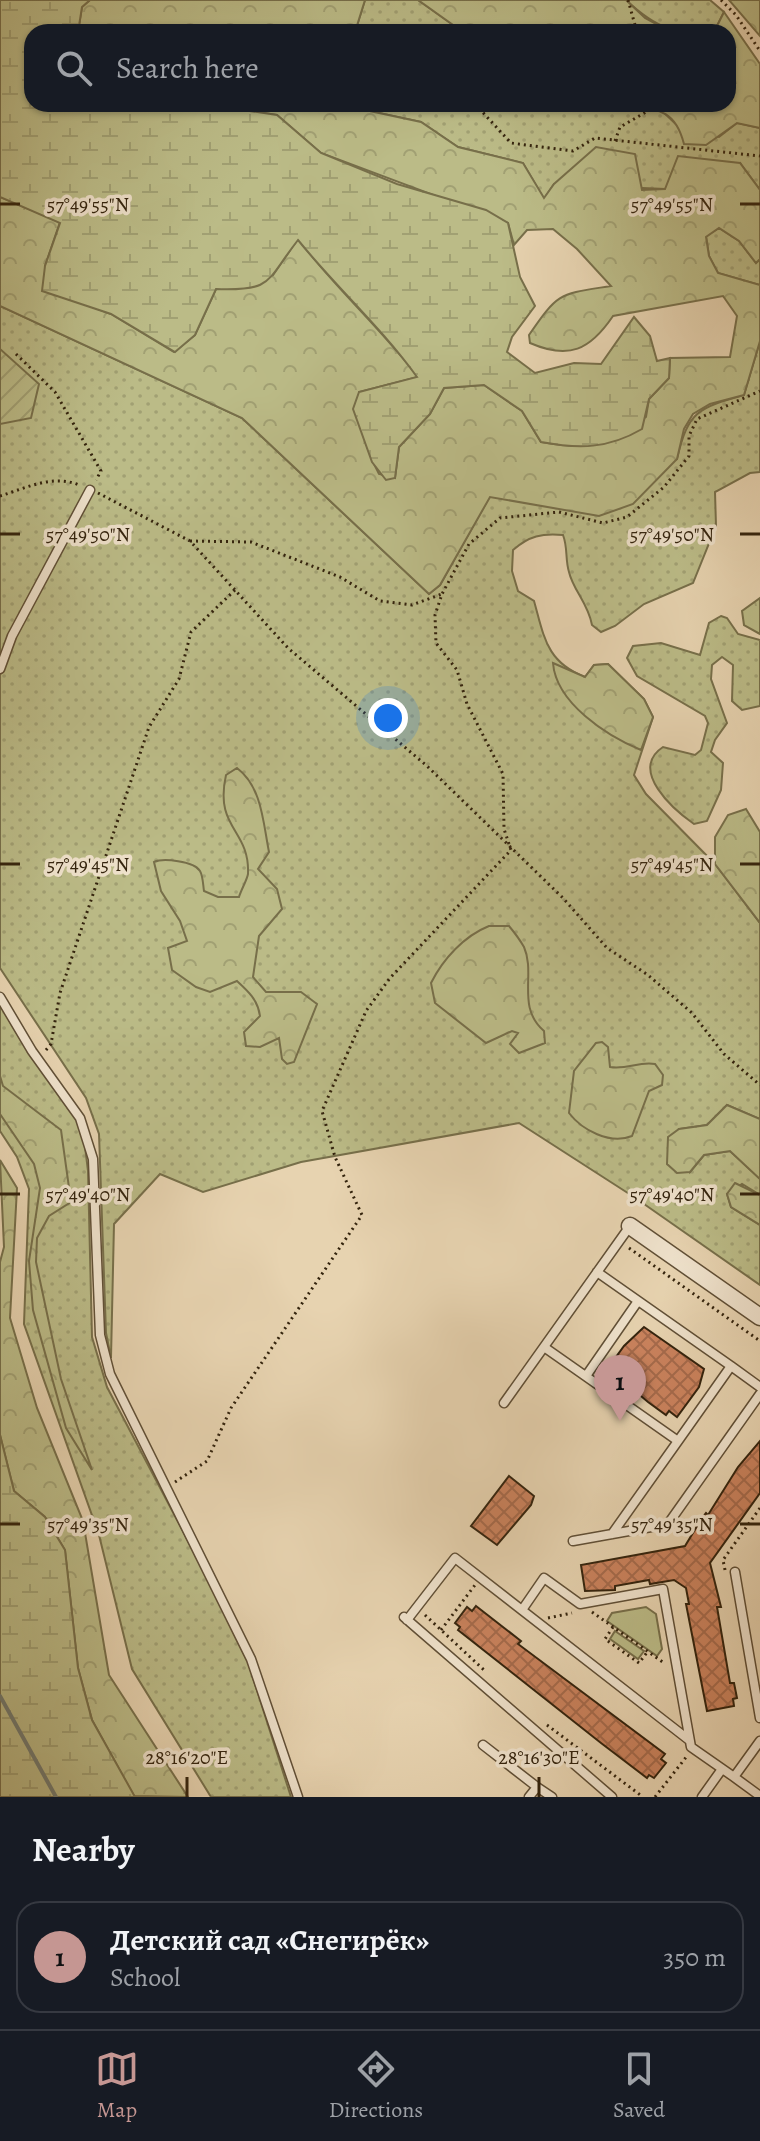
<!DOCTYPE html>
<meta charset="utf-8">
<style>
:root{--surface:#171b24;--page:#242831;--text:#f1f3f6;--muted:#9ea1a6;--line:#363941;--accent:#c59692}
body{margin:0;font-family:Alegreya,serif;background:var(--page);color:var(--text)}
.you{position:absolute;left:388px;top:718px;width:28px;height:28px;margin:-20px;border:6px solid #fff;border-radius:50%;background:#1a73e8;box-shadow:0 0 0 12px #1a73e833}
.badge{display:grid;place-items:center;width:52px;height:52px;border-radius:50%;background:var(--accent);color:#111;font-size:26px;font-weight:700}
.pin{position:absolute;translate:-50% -66px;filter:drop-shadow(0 2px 4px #0008)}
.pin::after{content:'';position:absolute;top:42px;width:28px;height:24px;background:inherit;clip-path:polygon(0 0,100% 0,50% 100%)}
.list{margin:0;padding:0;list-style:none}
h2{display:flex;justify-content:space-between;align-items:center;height:104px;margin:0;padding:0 32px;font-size:34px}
h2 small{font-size:26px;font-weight:400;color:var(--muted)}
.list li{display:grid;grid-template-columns:52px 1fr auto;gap:24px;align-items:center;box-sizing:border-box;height:112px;margin:0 16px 16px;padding:0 16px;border:2px solid var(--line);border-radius:24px}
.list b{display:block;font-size:30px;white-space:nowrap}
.list p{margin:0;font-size:26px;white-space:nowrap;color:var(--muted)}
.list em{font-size:26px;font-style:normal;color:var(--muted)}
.icon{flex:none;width:44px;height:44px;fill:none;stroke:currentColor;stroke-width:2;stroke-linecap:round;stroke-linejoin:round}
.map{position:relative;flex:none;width:760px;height:1797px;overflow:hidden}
.search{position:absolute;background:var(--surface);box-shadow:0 2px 6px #0004;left:24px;right:24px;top:24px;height:88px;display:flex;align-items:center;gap:20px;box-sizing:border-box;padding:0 28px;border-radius:24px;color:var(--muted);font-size:30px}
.sheet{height:232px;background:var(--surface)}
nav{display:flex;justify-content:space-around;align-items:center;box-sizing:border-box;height:112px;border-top:2px solid var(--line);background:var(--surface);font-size:22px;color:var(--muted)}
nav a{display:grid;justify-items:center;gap:4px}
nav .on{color:var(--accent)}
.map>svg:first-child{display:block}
.grass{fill:url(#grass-dots);stroke:#776f4a;stroke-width:2}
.forest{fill:url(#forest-crowns);stroke:#776f4a;stroke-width:2}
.wetland{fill:url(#wetland-marsh);stroke:#776f4a;stroke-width:2}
.park{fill:#bbbb87;stroke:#776f4a;stroke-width:2}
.garden{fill:url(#garden-furrows);stroke:#776f4a;stroke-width:2}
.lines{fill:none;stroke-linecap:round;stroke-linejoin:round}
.stream{stroke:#717b72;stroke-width:4}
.building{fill:url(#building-cross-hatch);stroke:#33230d;stroke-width:2}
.service-casing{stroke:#604f36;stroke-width:11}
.minor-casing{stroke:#604f36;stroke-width:19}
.path{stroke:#33230d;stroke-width:3;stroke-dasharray:2 4;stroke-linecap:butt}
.service{stroke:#efe2cc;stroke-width:8}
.minor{stroke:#efe2cc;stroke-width:16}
.ticks{fill:none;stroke:#33230d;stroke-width:3}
.ticks-label{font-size:20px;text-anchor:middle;fill:#33230d;stroke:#efe2cc;stroke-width:7;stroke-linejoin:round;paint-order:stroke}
</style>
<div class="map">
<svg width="760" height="1797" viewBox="0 0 760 1797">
<defs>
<pattern id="grass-dots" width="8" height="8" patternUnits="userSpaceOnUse" patternTransform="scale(2)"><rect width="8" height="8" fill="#bbbb87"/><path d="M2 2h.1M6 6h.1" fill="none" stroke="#a1a073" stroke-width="1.8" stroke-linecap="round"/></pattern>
<pattern id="forest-crowns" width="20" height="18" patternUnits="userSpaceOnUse" patternTransform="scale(2)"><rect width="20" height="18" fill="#bbbb87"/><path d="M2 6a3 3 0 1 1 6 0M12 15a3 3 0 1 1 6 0" fill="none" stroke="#a1a073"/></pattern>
<pattern id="wetland-marsh" width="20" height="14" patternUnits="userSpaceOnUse" patternTransform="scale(2)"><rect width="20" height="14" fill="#bbbb87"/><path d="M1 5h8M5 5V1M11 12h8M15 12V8" fill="none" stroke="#a1a073"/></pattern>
<pattern id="garden-furrows" width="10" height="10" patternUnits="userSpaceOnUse" patternTransform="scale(2)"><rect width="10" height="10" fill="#bbbb87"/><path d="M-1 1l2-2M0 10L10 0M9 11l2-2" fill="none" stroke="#a1a073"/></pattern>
<pattern id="building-cross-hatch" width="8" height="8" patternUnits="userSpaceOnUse" patternTransform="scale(2)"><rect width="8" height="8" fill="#ca825d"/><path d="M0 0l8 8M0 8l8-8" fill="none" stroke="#a56a4b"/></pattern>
</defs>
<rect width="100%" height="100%" fill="#e7d3b0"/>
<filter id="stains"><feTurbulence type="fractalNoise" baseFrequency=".0025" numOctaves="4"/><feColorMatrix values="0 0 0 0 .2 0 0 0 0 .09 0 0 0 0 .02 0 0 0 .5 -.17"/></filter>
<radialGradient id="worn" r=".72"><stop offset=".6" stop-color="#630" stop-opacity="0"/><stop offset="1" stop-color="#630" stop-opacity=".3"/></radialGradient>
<!-- grass -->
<path class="grass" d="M365,0H418L463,32H355Z
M626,0H710L724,12L714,32C672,32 658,30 626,0Z
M337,104H608L660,109L680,128L719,137L737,123L760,128V190L740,163L665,189L554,184L544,199L523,163L458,147L421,122Z
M719,228L739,241L756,263L760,259V285L718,273L709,256L706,236Z
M0,306L242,418L429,594L440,585L490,496L558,507L677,459C688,411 698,408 744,395L760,341V472L750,473L715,492L716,526L693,583L644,604L615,626L601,632L592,625C588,603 573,590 569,572C565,559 568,548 563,535C542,533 529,536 513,550L512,571L518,591L534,601C544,636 546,662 585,677L594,665L608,664L644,699L653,717L634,775L646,794L715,864L760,923V1119L727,1105L707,1125L679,1129L690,1172L704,1155L730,1151L760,1179V1195L742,1184L727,1194L731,1207L760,1225V1285L634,1197L519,1123L301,1162L203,1192L160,1174L114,1224L111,1358L106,1333L99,1134L86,1098L0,968Z
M721,616L727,618L738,634L760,640V706L742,710L732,701L733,665L722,657L712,665L711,679L727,723L715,740L711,752L723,763L721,790L707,821L694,824C674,810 628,770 663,747L695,755L701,750L708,723L705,716L637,676L627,658L633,646L661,643L700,655L709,623Z
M0,1004L56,1084L83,1131L88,1171L92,1337L107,1387L206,1575L248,1662L291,1797H211L132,1669L99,1535L24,1324L29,1189L17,1157L0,1131Z"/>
<!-- forest -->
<path class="forest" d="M90,0H365L355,32H78L82,7Z
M418,0H626L645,18L671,32H463Z
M729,0H760V36Z
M724,12L760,64V128L737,123L706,145L684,144C672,97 644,114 608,104H728V32H714Z
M203,104H337L421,122L458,147L523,163L544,198L554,184L596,147L635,154L642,190L665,189L678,156L740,163L760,190V259L756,263L739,241L719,228L706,237L709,256L718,273L760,285V341L744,395L710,404L693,414L684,429L677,459L633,504L599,516L490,497L440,585L429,594L242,418L0,306V197L60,222L45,266L79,302L111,314L174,352L195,335L216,289L273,275L298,239C335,288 381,328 418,377L359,392C360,424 364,446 379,474L395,478L399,447L430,414L444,388L484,385L522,411L541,442C596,452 600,445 646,417L649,399L669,378L670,358L730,357L737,316L723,296L613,316C590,350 569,360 530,343L529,335C559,291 560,294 611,286L577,249L553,229L527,230L514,245L508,223L321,153L277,115Z
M760,598V634L744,625L742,611Z
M553,663L585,677L594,665L608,664L644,699L653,717L641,750C607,736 556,703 553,663Z
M237,768C262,787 263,822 269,852L258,869L277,889L282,909L259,936L253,977L266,992H301L317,1004L294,1062L287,1064L282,1059L279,1038L260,1047L246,1046L244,1032L260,1016C258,1000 248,991 237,981L210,992L196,987L172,970L168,948L187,941L180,921L161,891L154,862C163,858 194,861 200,871C203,876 203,885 204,891L218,897H239C241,890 247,880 248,874C250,829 214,829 226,775Z
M746,809L760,832V923L715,864V837L728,815Z
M489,926H509C514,932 520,940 524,947C536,974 516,1007 544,1031L545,1043L519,1053L510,1044L518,1033L512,1031L486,1043L435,1003L431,983C443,959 464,936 489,926Z
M602,1042L608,1047L610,1067C627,1070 639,1061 655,1064L663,1075L662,1085L649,1091L632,1136C610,1145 582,1130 569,1113L574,1071L596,1043Z
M0,1076L3,1086L61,1130L71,1202L49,1216L37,1238L36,1262L61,1379L92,1470L66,1428L33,1310L29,1261L40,1188L34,1164L0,1114Z
M727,1105L760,1119V1179L730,1151L704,1155L690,1172L677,1173L667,1164L668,1137L679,1129L707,1125Z
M0,1160L17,1188L10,1318L37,1408L83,1521L109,1675L188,1797L134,1796L92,1720L78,1668L65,1550L45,1517L14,1491L0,1435V1262L4,1247Z
M735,1183L760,1195V1225L731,1207L727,1194Z"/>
<!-- wetland -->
<path class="wetland" d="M0,0H90L82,7L78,32H32V104H203L277,115L321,153L397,184L486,210L508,223L520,277L535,306L512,337L507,352L535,373L574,363L601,364L634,317L650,336L657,361L670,358L669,378L649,399L642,429C608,449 579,449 541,442L522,411L484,385L444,388L430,414L399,447L395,478L386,480L372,462L353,409L359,392L417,377C381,327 336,287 298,240C265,282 274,291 216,289L195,335L175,352L111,314L42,291L45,266L60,223L0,197Z
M0,1435L14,1491L45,1517L65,1550L78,1668L92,1720L135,1797H0Z"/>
<!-- park -->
<path class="park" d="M646,1607L656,1614L662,1649L657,1656L607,1621L612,1613Z
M615,1631L644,1651L638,1659L610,1639Z"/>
<!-- garden -->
<path class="garden" d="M0,349L39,384L31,418L0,424Z"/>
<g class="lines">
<!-- stream -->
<path class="stream" d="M0,1696L56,1797"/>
</g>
<!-- building -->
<path class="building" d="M644,1327L704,1369L699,1387L677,1417L669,1411L666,1415L648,1402L608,1368L624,1346Z
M760,1441V1493L710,1563L721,1607H717L730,1683H734L737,1698L733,1699L734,1706L707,1711L686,1604H689L686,1588L674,1580L650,1584L649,1580L615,1586V1590L585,1591L581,1565L685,1546L702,1518L706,1513L708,1515L738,1467Z
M509,1476L534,1496L531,1505L497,1545L471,1526Z
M476,1606L521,1641L518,1644L665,1754L661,1759L666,1763L654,1778L649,1775L647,1778L601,1743L458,1630L460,1627L455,1623L467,1607L472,1611Z"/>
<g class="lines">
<!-- service casing -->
<g class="service-casing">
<path id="service" d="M0,669L12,636L90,490
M0,997L32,1051L80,1118L93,1159L100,1335L110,1374L251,1659L298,1797
M597,1272L731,1366
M544,1347L678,1441L731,1366L760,1387
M586,1376L638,1301
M504,1403L630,1226
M612,1534L678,1441
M573,1541L668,1524L760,1394
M735,1572L760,1718
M522,1610L544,1578L580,1604L663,1589L691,1747L734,1777
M404,1617L612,1797
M407,1620L455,1558L689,1740
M760,1741L734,1777L760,1796
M483,1745L537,1787
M529,1797L537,1787L552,1797
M702,1797L722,1769"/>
</g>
<!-- minor casing -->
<g class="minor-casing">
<path id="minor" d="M630,1226L760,1317"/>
</g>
<!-- path -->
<path class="path" d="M628,0L637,32
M721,0L736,15L760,51
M475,104L511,143L573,151L595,138L760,156
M615,141L620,127L646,112L652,104
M16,354L55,392L101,471L96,480
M98,493L190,541L288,648L427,766L563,898L607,948L648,975L692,1013L724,1054L760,1085
M0,496C26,488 53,474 79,485
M190,541L251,542L340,577L380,601L412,605L442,594
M46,1050L51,1044L60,993L149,727L179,679L191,632L235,590
M629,1248L760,1341
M175,1482L207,1461L231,1408L362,1215L335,1157L322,1111L366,1011L390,978L511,850L504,829L503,774L467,704L457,670L436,643L435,615L442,594L469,544L500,518L559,512L603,523L627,517L664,487L689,456V436L697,419L760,391
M725,1570L723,1560L760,1508
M592,1612L664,1663
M425,1615L484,1670
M548,1618L572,1613
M613,1627L605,1639L639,1663L648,1651
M441,1630L475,1585
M547,1725L643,1797
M655,1797L687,1756"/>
<!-- service -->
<use href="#service" class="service"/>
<!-- minor -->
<use href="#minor" class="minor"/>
</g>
<!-- ticks -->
<path class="ticks" d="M0,204H20M740,204H760M0,534H20M740,534H760M0,864H20M740,864H760M0,1194H20M740,1194H760M0,1524H20M740,1524H760M187,1777V1797M539,1777V1797"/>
<g class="ticks-label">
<text x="88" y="211">57°49'55"N</text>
<text x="672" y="211">57°49'55"N</text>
<text x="88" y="541">57°49'50"N</text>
<text x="672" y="541">57°49'50"N</text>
<text x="88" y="871">57°49'45"N</text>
<text x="672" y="871">57°49'45"N</text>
<text x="88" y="1201">57°49'40"N</text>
<text x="672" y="1201">57°49'40"N</text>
<text x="88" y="1531">57°49'35"N</text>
<text x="672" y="1531">57°49'35"N</text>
<text x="187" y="1764">28°16'20"E</text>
<text x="539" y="1764">28°16'30"E</text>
</g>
<rect width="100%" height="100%" filter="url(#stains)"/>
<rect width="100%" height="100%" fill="url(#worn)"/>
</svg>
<div class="you"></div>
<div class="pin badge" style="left:620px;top:1421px">1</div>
<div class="search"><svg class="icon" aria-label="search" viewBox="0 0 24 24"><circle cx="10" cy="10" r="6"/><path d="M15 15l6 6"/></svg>Search here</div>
</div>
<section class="sheet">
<h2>Nearby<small></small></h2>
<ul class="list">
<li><span class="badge">1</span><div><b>Детский сад «Снегирёк»</b><p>School</p></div><em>350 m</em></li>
</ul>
</section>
<nav>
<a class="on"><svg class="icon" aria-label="map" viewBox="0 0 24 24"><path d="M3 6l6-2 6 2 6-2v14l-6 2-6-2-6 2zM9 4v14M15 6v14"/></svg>Map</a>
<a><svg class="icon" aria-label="directions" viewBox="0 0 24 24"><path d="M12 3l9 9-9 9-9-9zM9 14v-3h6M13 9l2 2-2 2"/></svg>Directions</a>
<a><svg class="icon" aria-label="saved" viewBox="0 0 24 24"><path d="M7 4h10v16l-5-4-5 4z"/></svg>Saved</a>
</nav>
